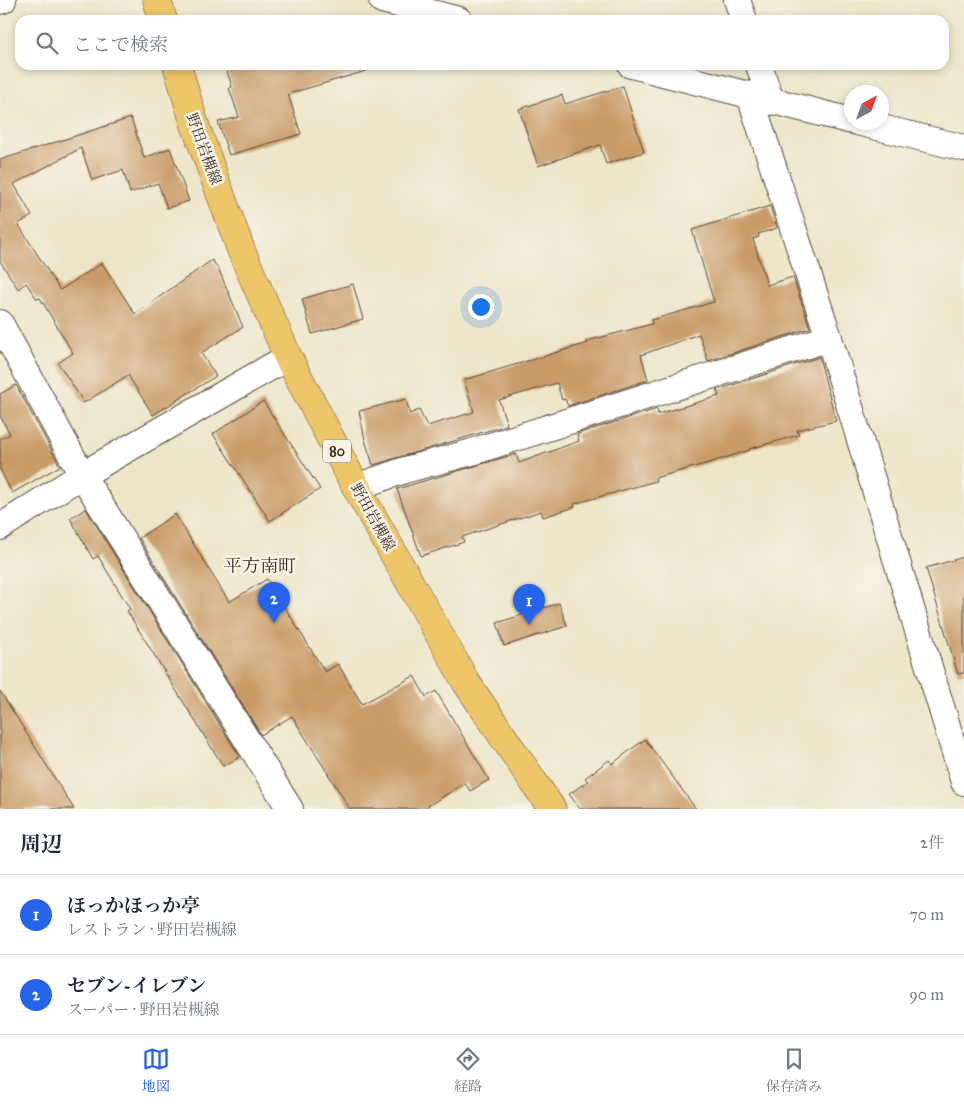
<!DOCTYPE html>
<html lang="ja">
<meta charset="utf-8">
<style>
:root{--surface:#fff;--page:#f6f6f7;--text:#1f2937;--muted:#747a83;--line:#e0e1e3;--accent:#2563eb}
body{margin:0;font-family:"IM FELL Great Primer","Noto Serif JP",serif;background:var(--page);color:var(--text)}
.compass{position:absolute;left:844px;top:85px;width:45px;height:45px;border-radius:50%;background:var(--surface);box-shadow:0 2px 8px #0003;rotate:41deg}
.you{position:absolute;left:480px;top:306px;width:18px;height:18px;margin:-12px;border:4px solid #fff;border-radius:50%;background:#1a73e8;box-shadow:0 0 0 8px #1a73e833}
.badge{display:grid;place-items:center;width:32px;height:32px;border-radius:50%;background:var(--accent);color:#fff;font-size:16px;font-weight:700}
.pin{position:absolute;translate:-50% -41px;filter:drop-shadow(0 1px 2px #0008)}
.pin::after{content:'';position:absolute;top:26px;width:18px;height:15px;background:inherit;clip-path:polygon(0 0,100% 0,50% 100%)}
.list{margin:0;padding:0;list-style:none}
h2{display:flex;justify-content:space-between;align-items:center;height:65px;margin:0;padding:0 20px;font-size:21px}
h2 small{font-size:16px;font-weight:400;color:var(--muted)}
.list li{display:grid;grid-template-columns:32px 1fr auto;gap:15px;align-items:center;box-sizing:border-box;height:80px;padding:0 20px;border-top:1px solid var(--line)}
.list b{display:block;font-size:19px;white-space:nowrap}
.list p{margin:0;font-size:16px;white-space:nowrap;color:var(--muted)}
.list em{font-size:16px;font-style:normal;color:var(--muted)}
.icon{flex:none;width:28px;height:28px;fill:none;stroke:currentColor;stroke-width:2;stroke-linecap:round;stroke-linejoin:round}
.map{position:relative;flex:none;width:964px;height:809px;overflow:hidden}
.search{position:absolute;background:var(--surface);box-shadow:0 2px 8px #0003;left:15px;right:15px;top:15px;height:55px;display:flex;align-items:center;gap:12px;box-sizing:border-box;padding:0 18px;border-radius:15px;color:var(--muted);font-size:19px}
.sheet{height:225px;background:var(--surface)}
nav{display:flex;justify-content:space-around;align-items:center;box-sizing:border-box;height:70px;border-top:1px solid var(--line);background:var(--surface);font-size:14px;color:var(--muted)}
nav a{display:grid;justify-items:center;gap:2px}
nav .on{color:var(--accent)}
.map>svg:first-child{display:block}
.building{fill:#c99b68}
.lines{fill:none;stroke-linecap:round;stroke-linejoin:round}
.minor-casing{stroke:#564638;stroke-width:28}
.primary-casing{stroke:#564638;stroke-width:29}
.minor{stroke:#fff;stroke-width:26}
.primary{stroke:#eec569;stroke-width:28}
.labels{text-anchor:middle;dominant-baseline:central;stroke-width:5;stroke-linejoin:round;paint-order:stroke}
.shield{fill:#f7f3e8;stroke:#73665b;stroke-width:1}
.shield-label{font-size:14px;font-weight:bold;fill:#3b2a1e}
.street-label{font-size:15px;fill:#3b2a1e;stroke:#f7f3e8}
.quarter-label{font-size:18px;fill:#3b2a1e;stroke:#f7f3e8}
</style>
<div class="map">
<svg width="964" height="809" viewBox="0 0 964 809">
<rect width="100%" height="100%" fill="#f7f3e8"/>
<filter id="ink" filterUnits="userSpaceOnUse"><feTurbulence type="fractalNoise" baseFrequency=".02" numOctaves="2"/><feDisplacementMap in="SourceGraphic" scale="10" xChannelSelector="R" yChannelSelector="G"/><feConvolveMatrix kernelMatrix="1 2 1 2 8 2 1 2 1" color-interpolation-filters="sRGB"/></filter>
<filter id="wash" filterUnits="userSpaceOnUse"><feTurbulence type="fractalNoise" baseFrequency=".0096" numOctaves="4" result="noise"/><feDisplacementMap in="SourceGraphic" scale="20" xChannelSelector="R" yChannelSelector="G"/><feGaussianBlur stdDeviation="1.12" result="paint"/><feColorMatrix in="noise" values="0 0 0 0 0 0 0 0 0 0 0 0 0 0 0 0 0 1.4 0 .05"/><feComposite in="paint" operator="in"/></filter>
<g filter="url(#wash)">
<rect width="100%" height="100%" fill="#ede6c9"/>
<g id="blocks">
<!-- building -->
<path class="building" d="M225,65H365L366,71L288,94L301,134L229,155L218,122L239,117L229,88L232,87Z
M623,86L644,152L606,164L600,145L538,166L519,109L562,95L565,104Z
M131,118L144,158L170,148L189,201L167,208L158,183L130,193L123,170L92,180L81,148L14,184L32,216L18,224L60,290L102,263L135,314L212,260L219,270L243,327L201,353L216,376L153,415L128,375L84,403L58,363L73,353L40,298L37,299L26,283L18,289L0,261V160Z
M770,206L777,228L758,234L759,237L753,239L767,285L793,277L810,328L708,361L699,334L641,355L648,380L568,406L565,399L562,400L557,383L499,400L507,425L373,465L365,440L359,411L406,399L410,414L419,410L427,426L474,412L464,380L588,343L587,341L652,324L651,320L714,302L692,230Z
M353,284L363,319L312,334L302,299Z
M819,357L836,421L797,430L799,435L749,449L750,450L712,462L655,478L656,481L574,504L575,507L543,517L541,511L462,537L464,542L421,556L397,489L516,454L519,463L579,441L577,434L657,409L658,414L719,396L717,390Z
M16,385L60,466L12,493L0,469V439L10,434L0,416V394Z
M263,401L320,489L270,521L213,434Z
M86,509L240,757L223,766L127,611L130,609L98,556L93,559L70,518Z
M175,514L229,602L267,579L325,672L338,664L362,704L414,676L426,697L436,691L489,780L470,791L465,783L423,809H350L292,716L261,735L139,538Z
M964,557V673L958,674L926,568Z
M559,603L567,626L504,646L497,623Z
M0,691L74,809H0Z
M645,739L696,809H580L569,794L588,781L585,778L609,760L612,764Z"/>
</g>
</g>
<g filter="url(#ink)">
<use href="#blocks" fill-opacity="0" stroke="#564638" stroke-width="1"/>
<g class="lines">
<!-- minor casing -->
<g class="minor-casing">
<path id="minor" d="M382,0L459,20
M737,0L744,20
M0,1L3,0
M631,65L852,121
M759,65L771,102
M750,96L829,338L964,782
M857,122L964,148
M0,323L82,475L290,809
M356,487L405,470L472,452L829,338
M0,527L82,475L288,357"/>
</g>
<!-- primary casing -->
<g class="primary-casing">
<path id="primary" d="M157,0L163,20
M177,65L194,122L241,250L288,357L356,487L466,682L552,809"/>
</g>
<!-- minor -->
<use href="#minor" class="minor"/>
<!-- primary -->
<use href="#primary" class="primary"/>
</g>
</g>
<g class="labels">
<!-- shield labels -->
<rect class="shield" x="323" y="439.5" width="28" height="23" rx="4"/>
<g class="shield-label">
<text x="337" y="451">80</text>
</g>
<!-- street labels -->
<g class="street-label">
<text transform="translate(204 149) rotate(70)">野田岩槻線</text>
<text transform="translate(373 517) rotate(61)">野田岩槻線</text>
</g>
<!-- quarter labels -->
<g class="quarter-label">
<text x="260" y="566">平方南町</text>
</g>
</g>
</svg>
<svg class="compass" viewBox="-18 -18 36 36"><path d="M0-13l5 13h-10z" fill="#e53935"/><path d="M0 13l5-13h-10z" fill="#747a83"/></svg>
<div class="you"></div>
<div class="pin badge" style="left:529px;top:625px">1</div>
<div class="pin badge" style="left:274px;top:623px">2</div>
<div class="search"><svg class="icon" aria-label="search" viewBox="0 0 24 24"><circle cx="10" cy="10" r="6"/><path d="M15 15l6 6"/></svg>ここで検索</div>
</div>
<section class="sheet">
<h2>周辺<small>2件</small></h2>
<ul class="list">
<li><span class="badge">1</span><div><b>ほっかほっか亭</b><p>レストラン · 野田岩槻線</p></div><em>70 m</em></li>
<li><span class="badge">2</span><div><b>セブン-イレブン</b><p>スーパー · 野田岩槻線</p></div><em>90 m</em></li>
</ul>
</section>
<nav>
<a class="on"><svg class="icon" aria-label="map" viewBox="0 0 24 24"><path d="M3 6l6-2 6 2 6-2v14l-6 2-6-2-6 2zM9 4v14M15 6v14"/></svg>地図</a>
<a><svg class="icon" aria-label="directions" viewBox="0 0 24 24"><path d="M12 3l9 9-9 9-9-9zM9 14v-3h6M13 9l2 2-2 2"/></svg>経路</a>
<a><svg class="icon" aria-label="saved" viewBox="0 0 24 24"><path d="M7 4h10v16l-5-4-5 4z"/></svg>保存済み</a>
</nav>
